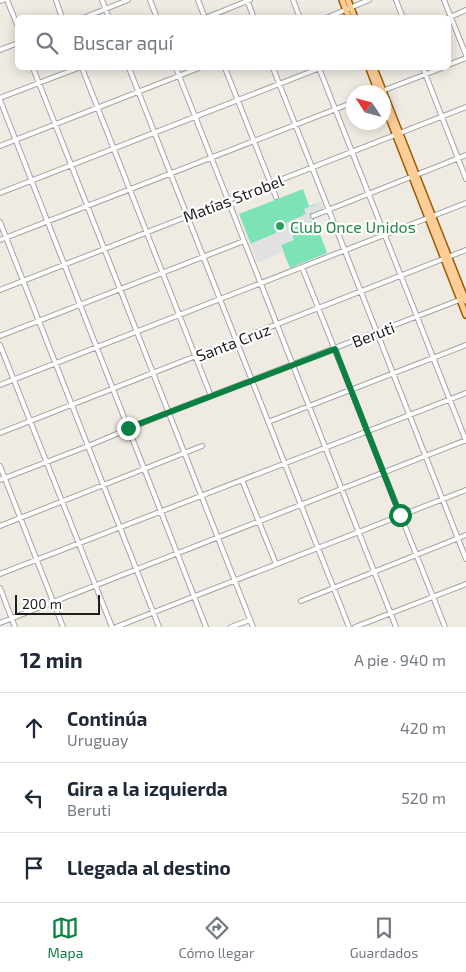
<!DOCTYPE html>
<html lang="es">
<meta charset="utf-8">
<style>
:root{--surface:#fff;--page:#f6f6f7;--text:#1f2937;--muted:#747a83;--line:#e0e1e3;--accent:#0b8043}
body{margin:0;font-family:"Exo 2",sans-serif;background:var(--page);color:var(--text)}
.compass{position:absolute;left:346px;top:85px;width:45px;height:45px;border-radius:50%;background:var(--surface);box-shadow:0 2px 12px #0003;rotate:306deg}
.scale{position:absolute;left:15px;bottom:12px;width:85px;box-sizing:border-box;padding-left:5px;border:2px solid #1d1d1d;border-top:0;font-size:14px;line-height:18px;white-space:nowrap;color:#1d1d1d;-webkit-text-stroke:4px #fff;paint-order:stroke}
.stop{position:absolute;width:15px;height:15px;margin:-11px;border:4px solid #0b8043;border-radius:50%;background:#fff}
.stop.end{background:#0b8043;border-color:#fff;box-shadow:0 1px 5px #0008}
.list{margin:0;padding:0;list-style:none}
h2{display:flex;justify-content:space-between;align-items:center;height:65px;margin:0;padding:0 20px;font-size:21px}
h2 small{font-size:16px;font-weight:400;color:var(--muted)}
.list li{display:grid;grid-template-columns:32px 1fr auto;gap:15px;align-items:center;box-sizing:border-box;height:70px;padding:0 20px;border-top:1px solid var(--line)}
.list b{display:block;font-size:19px;white-space:nowrap}
.list p{margin:0;font-size:16px;white-space:nowrap;color:var(--muted)}
.list em{font-size:16px;font-style:normal;color:var(--muted)}
.icon{flex:none;width:28px;height:28px;fill:none;stroke:currentColor;stroke-width:2;stroke-linecap:round;stroke-linejoin:round}
.map{position:relative;flex:none;width:466px;height:627px;overflow:hidden}
.search{position:absolute;background:var(--surface);box-shadow:0 2px 12px #0003;left:15px;right:15px;top:15px;height:55px;display:flex;align-items:center;gap:12px;box-sizing:border-box;padding:0 18px;border-radius:8px;color:var(--muted);font-size:19px}
.sheet{height:275px;background:var(--surface)}
nav{display:flex;justify-content:space-around;align-items:center;box-sizing:border-box;height:70px;border-top:1px solid var(--line);background:var(--surface);font-size:14px;color:var(--muted)}
nav a{display:grid;justify-items:center;gap:2px}
nav .on{color:var(--accent)}
.map>svg:first-child{display:block}
.pitch{fill:#7ce3b7}
.parking{fill:#e1e1e1}
.lines{fill:none;stroke-linecap:round;stroke-linejoin:round}
.minor-casing{stroke:#a4a4a4;stroke-width:6}
.major-casing{stroke:#975e00;stroke-width:8}
.minor{stroke:#fff;stroke-width:4}
.major{stroke:#ffce98;stroke-width:5}
.route{stroke:#0b8043;stroke-width:6}
.leisure-dot{fill:#2e9e5b;stroke:#fff;stroke-width:2}
.labels{text-anchor:middle;dominant-baseline:central;stroke-width:4.5;stroke-linejoin:round;paint-order:stroke}
.street-label{font-size:16px;fill:#1d1d1d;stroke:#fff}
.leisure-label{font-size:16px;fill:#27864d;stroke:#fff;text-anchor:start}
</style>
<div class="map">
<svg width="466" height="627" viewBox="0 0 466 627">
<rect width="100%" height="100%" fill="#efeae2"/>
<!-- pitch -->
<path class="pitch" d="M303,189L309,206L321,202L323,208L312,212L327,253L290,268L283,251L258,262L239,214Z"/>
<!-- parking -->
<path class="parking" d="M321,202L323,208L310,213L313,222L291,229L294,240L281,245L284,251L258,262L250,244L276,233V231L287,226L286,223L306,214L304,209Z"/>
<g class="lines">
<!-- minor casing -->
<g class="minor-casing">
<path id="minor" d="M7,0L18,27
M56,0L62,18
M102,0L109,18
M150,0L157,18
M198,0L205,18
M247,0L254,18
M293,0L300,18
M396,0L403,18
M444,0L466,55
M0,1L3,0
M83,18L128,0
M205,18L250,0
M326,18L369,0
M448,18L466,10
M0,50L18,43
M448,65L466,58
M33,68L253,627
M82,68L211,396
M129,68L349,627
M176,68L396,627
M225,68L276,197
M273,68L466,559
M319,68L466,441
M423,68L466,179
M382,91L442,68
M0,98L78,68
M0,100L206,627
M0,146L199,68
M0,193L320,68
M313,216L466,155
M0,222L159,627
M0,240L354,102
M302,267L445,627
M0,290L466,107
M0,336L244,241
M0,345L112,627
M0,385L466,203
M268,422L466,345
M0,433L466,250
M0,466L63,627
M0,480L88,446L169,412L462,299
M242,480L276,564
M0,526L202,446
M0,574L466,393
M0,588L15,627
M301,601L466,535
M0,623L466,440
M116,627L466,490
M231,627L250,620
M355,627L466,584"/>
</g>
<!-- major casing -->
<g class="major-casing">
<path id="major" d="M342,0L349,18
M348,0L355,18
M369,68L378,92
M374,68L466,301
M384,105L466,315"/>
</g>
<!-- minor -->
<use href="#minor" class="minor"/>
<!-- major -->
<use href="#major" class="major"/>
</g>
<g class="lines">
<!-- route -->
<path class="route" d="M128,428L335,349L400,515"/>
</g>
<!-- markers -->
<circle class="leisure-dot" cx="280" cy="226" r="5"/>
<g class="labels">
<!-- street labels -->
<g class="street-label">
<text transform="translate(233 198) rotate(-21)">Matías Strobel</text>
<text transform="translate(373 334) rotate(-21)">Beruti</text>
<text transform="translate(233 342) rotate(-21)">Santa Cruz</text>
</g>
<!-- leisure labels -->
<g class="leisure-label">
<text x="290" y="226">Club Once Unidos</text>
</g>
</g>
</svg>
<svg class="compass" viewBox="-18 -18 36 36"><path d="M0-13l5 13h-10z" fill="#e53935"/><path d="M0 13l5-13h-10z" fill="#747a83"/></svg>
<div class="scale">200 m</div>
<div class="stop" style="left:400px;top:515px"></div>
<div class="stop end" style="left:128px;top:428px"></div>
<div class="search"><svg class="icon" aria-label="search" viewBox="0 0 24 24"><circle cx="10" cy="10" r="6"/><path d="M15 15l6 6"/></svg>Buscar aquí</div>
</div>
<section class="sheet">
<h2>12 min<small>A pie · 940 m</small></h2>
<ul class="list">
<li><svg class="icon" aria-label="ahead" viewBox="0 0 24 24"><path d="M12 20V5M6 11l6-6 6 6"/></svg><div><b>Continúa</b><p>Uruguay</p></div><em>420 m</em></li>
<li><svg class="icon" aria-label="left" viewBox="0 0 24 24"><path d="M17 20v-9H6M10 6l-5 5 5 5"/></svg><div><b>Gira a la izquierda</b><p>Beruti</p></div><em>520 m</em></li>
<li><svg class="icon" aria-label="arrive" viewBox="0 0 24 24"><path d="M6 21V4h12l-3 4 3 4H6"/></svg><div><b>Llegada al destino</b></div></li>
</ul>
</section>
<nav>
<a class="on"><svg class="icon" aria-label="map" viewBox="0 0 24 24"><path d="M3 6l6-2 6 2 6-2v14l-6 2-6-2-6 2zM9 4v14M15 6v14"/></svg>Mapa</a>
<a><svg class="icon" aria-label="directions" viewBox="0 0 24 24"><path d="M12 3l9 9-9 9-9-9zM9 14v-3h6M13 9l2 2-2 2"/></svg>Cómo llegar</a>
<a><svg class="icon" aria-label="saved" viewBox="0 0 24 24"><path d="M7 4h10v16l-5-4-5 4z"/></svg>Guardados</a>
</nav>
